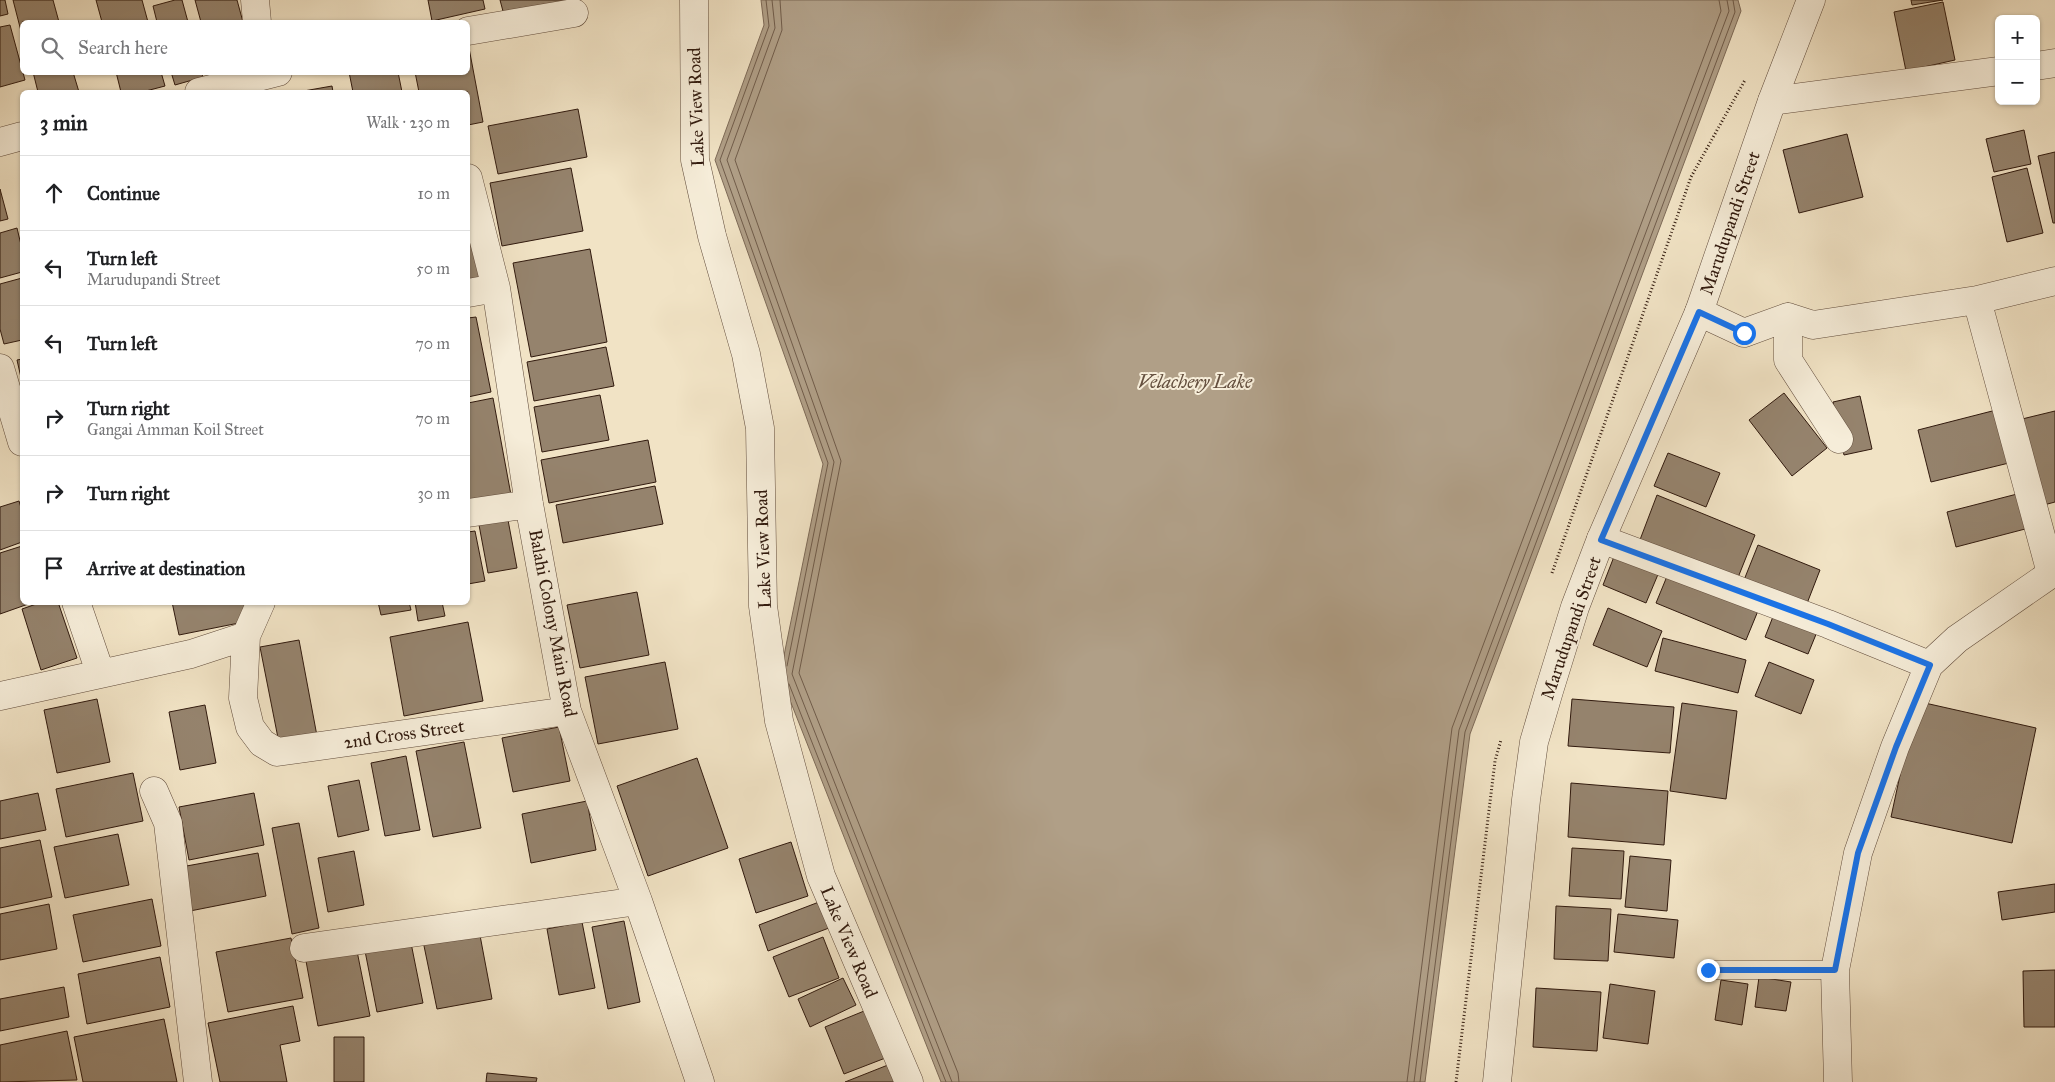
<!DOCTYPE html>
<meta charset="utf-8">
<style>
:root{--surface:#fff;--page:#f6f6f6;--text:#202124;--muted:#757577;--line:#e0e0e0}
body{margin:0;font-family:"IM FELL Great Primer",serif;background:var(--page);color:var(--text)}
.controls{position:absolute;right:15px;top:15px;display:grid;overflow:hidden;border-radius:8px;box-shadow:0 1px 4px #0004}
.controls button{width:45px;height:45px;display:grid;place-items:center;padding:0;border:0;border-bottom:1px solid var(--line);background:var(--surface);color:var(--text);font:25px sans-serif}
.stop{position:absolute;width:15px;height:15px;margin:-11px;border:4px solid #1a73e8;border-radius:50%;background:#fff}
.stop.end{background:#1a73e8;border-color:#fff;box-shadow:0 1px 5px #0008}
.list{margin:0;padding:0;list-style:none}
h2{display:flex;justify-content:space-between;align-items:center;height:65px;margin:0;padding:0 20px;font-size:21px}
h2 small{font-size:16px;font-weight:400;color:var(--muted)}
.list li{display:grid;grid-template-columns:32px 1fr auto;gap:15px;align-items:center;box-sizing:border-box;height:75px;padding:0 20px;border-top:1px solid var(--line)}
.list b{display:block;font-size:19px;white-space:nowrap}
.list p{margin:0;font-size:16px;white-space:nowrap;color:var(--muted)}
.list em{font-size:16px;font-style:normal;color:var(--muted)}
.icon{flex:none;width:28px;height:28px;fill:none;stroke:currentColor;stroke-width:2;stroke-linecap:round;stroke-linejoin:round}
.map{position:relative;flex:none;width:2055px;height:1082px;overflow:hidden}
.search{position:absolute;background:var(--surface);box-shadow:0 1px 4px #0004;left:20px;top:20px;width:450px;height:55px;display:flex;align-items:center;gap:12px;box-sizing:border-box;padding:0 18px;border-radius:8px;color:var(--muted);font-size:19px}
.panel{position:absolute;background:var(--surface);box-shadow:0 1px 4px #0004;left:20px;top:90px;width:450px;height:515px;border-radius:8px}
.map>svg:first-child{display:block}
.water{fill:#b09f87;stroke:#7d6a57}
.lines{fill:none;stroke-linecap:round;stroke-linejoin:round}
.shore{stroke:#705c4a;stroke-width:1}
.building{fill:#95836d;stroke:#311a0e}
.service-casing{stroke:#614c3c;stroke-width:19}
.minor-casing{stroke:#614c3c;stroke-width:29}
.tertiary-casing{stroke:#614c3c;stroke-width:29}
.path{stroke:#311a0e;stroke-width:3;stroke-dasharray:1 2.5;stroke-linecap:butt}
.service{stroke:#f6edd9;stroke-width:18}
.minor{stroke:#f6edd9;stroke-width:28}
.tertiary{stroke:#f6edd9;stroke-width:28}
.route{stroke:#1a73e8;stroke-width:6}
.labels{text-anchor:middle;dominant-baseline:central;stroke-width:4;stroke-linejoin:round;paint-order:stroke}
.street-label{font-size:18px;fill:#311a0e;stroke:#f6edd9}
.water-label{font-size:19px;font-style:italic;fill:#644f3e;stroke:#f6edd9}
</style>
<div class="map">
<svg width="2055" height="1082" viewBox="0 0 2055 1082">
<rect width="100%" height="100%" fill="#f1e3c5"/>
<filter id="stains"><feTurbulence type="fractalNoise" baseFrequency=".004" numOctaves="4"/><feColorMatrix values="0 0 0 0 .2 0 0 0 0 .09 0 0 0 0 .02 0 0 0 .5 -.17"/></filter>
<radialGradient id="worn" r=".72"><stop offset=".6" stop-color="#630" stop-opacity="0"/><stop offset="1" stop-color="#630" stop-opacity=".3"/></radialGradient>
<!-- water -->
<path class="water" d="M761,0H1738L1741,11L1470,734L1425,1082H941L780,675L823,464L715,160L764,25Z"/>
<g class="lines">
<!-- shore -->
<path class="shore" d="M766,0L769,26L720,160L828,463L787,666
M772,0L775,28L727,160L834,462L792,674L952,1082
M780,0L782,30L735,160L841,461L799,673L958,1073L959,1082
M789,684L946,1082
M1407,1082L1452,728L1721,11L1719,0
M1414,1082L1459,730L1729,11L1727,0
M1420,1082L1465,732L1735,12L1733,0"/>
</g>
<!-- building -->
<path class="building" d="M0,0H5L8,14L0,16Z
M13,0H53L59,22H22V35Z
M96,0H142L148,22H102Z
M175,0H182L188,22H157L153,6Z
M195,0H237L243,22H201Z
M428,0H483L485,9L432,21Z
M500,0H575L504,15Z
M1911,0H1943L1912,5Z
M1943,2L1955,60L1906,71L1894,12Z
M10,25L25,80L0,87V27Z
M468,48H469L483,122L468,125V92H419L415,72H468Z
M33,72H73L79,92H38Z
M116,72H161L165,86L142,92H121Z
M171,72H201L203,77L175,85Z
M349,72H398L402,92H353Z
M332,86L333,92H298Z
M578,109L587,157L498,174L488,126Z
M2024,130L2031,164L1994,172L1986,139Z
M1847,134L1863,197L1799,213L1783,150Z
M2055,152V223H2053L2038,156Z
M571,168L583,231L502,246L490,183Z
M2027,168L2043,233L2007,242L1992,177Z
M0,189L8,219L0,221Z
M17,228L22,249V272L0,278V233Z
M471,235L480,278L468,281V236Z
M590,249L607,342L531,357L513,263Z
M22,278V340L4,344L0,329V284Z
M476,317L491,392L468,397V318Z
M606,347L614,386L534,401L527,362Z
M22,359V382L17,360Z
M1784,393L1827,448L1792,476L1749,420Z
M600,395L609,440L542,452L534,407Z
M1860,396L1872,449L1844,455L1833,402Z
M493,398L511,495L468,503V403Z
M2000,409L2013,462L1931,482L1918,430Z
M2055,411V502L2040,506L2018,420Z
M648,440L656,482L549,503L541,460Z
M1668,453L1720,473L1706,507L1654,486Z
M655,486L663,524L563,543L556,505Z
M2021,493L2029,528L1956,547L1947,512Z
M1657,495L1755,535L1735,585L1638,545Z
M19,501L22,511V542L0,550V507Z
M508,520L517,568L488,573L479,525Z
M475,531L485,581L468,584V532Z
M1758,545L1820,570L1806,606L1744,580Z
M22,546V602H34L0,614V553Z
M1615,554L1659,572L1646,603L1603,585Z
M1670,569L1760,606L1746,640L1656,603Z
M637,592L649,655L580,668L567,605Z
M42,602H58L77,658L41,670L22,609Z
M172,602H245L244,622L179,635Z
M378,602H409L411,610L381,615Z
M415,602H442L445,616L418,621Z
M1608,608L1662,631L1647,667L1593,645Z
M1776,609L1819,627L1808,654L1765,637Z
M468,622L483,701L404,716L390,637Z
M1663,638L1746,660L1738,693L1655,671Z
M299,640L317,736L279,743L260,647Z
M665,662L678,729L598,744L585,677Z
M1769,662L1814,680L1801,714L1755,696Z
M97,699L110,762L57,773L44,710Z
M1572,699L1674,707L1670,753L1568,746Z
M1916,701L2036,728L2012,843L1891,817Z
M1682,703L1737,711L1726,799L1670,791Z
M205,705L216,763L180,770L169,712Z
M559,727L570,781L513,792L502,738Z
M464,742L481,828L433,837L416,751Z
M406,756L420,830L385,836L371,763Z
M697,758L728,848L648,876L617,786Z
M133,773L143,821L66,837L56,789Z
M359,780L369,830L338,837L328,786Z
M1571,783L1668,791L1664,845L1568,837Z
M38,793L46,830L0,839V801Z
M254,793L264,845L189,860L179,807Z
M587,801L596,850L531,863L522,814Z
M299,823L319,928L292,934L272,828Z
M118,834L129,885L65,898L54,847Z
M40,840L52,897L0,908V848Z
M791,842L808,896L756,913L739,859Z
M1572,848L1624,851L1621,899L1569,896Z
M354,851L364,905L328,912L318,858Z
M258,853L266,896L190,911L181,867Z
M1630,856L1671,860L1667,911L1625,907Z
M2055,884V912L2002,920L1998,892Z
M152,899L161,946L83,962L73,915Z
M819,902L829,928L768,951L759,925Z
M49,904L57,949L0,960V914Z
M1556,906L1611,909L1608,961L1554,959Z
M1618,914L1678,920L1674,958L1614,952Z
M624,921L640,1002L608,1009L592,927Z
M582,922L595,988L559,995L547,929Z
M479,930L492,999L437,1009L423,941Z
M823,937L839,978L789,997L773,957Z
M291,938L303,998L228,1012L216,952Z
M411,943L423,1003L377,1012L365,951Z
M357,951L370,1016L318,1026L306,961Z
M160,957L170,1007L87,1024L78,974Z
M2055,970V1027H2024L2023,971Z
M1759,977L1791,982L1786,1011L1755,1007Z
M843,978L856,1005L810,1027L798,999Z
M1721,980L1748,984L1742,1025L1715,1020Z
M1610,984L1655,991L1648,1044L1603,1038Z
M64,987L69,1017L0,1031V999Z
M1536,988L1601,992L1597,1051L1533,1047Z
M293,1006L300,1041L280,1045L287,1082H220L208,1023Z
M869,1009L888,1057L844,1074L825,1027Z
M164,1019L177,1082H83L74,1037Z
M67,1031L77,1080L0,1082V1045Z
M334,1037H364V1082H334Z
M898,1061L906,1082H845Z
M487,1073L537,1078L536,1082H486Z"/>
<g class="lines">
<!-- service casing -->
<g class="service-casing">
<path id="service" d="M1709,970H1835"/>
</g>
<!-- minor casing -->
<g class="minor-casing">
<path id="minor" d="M255,0L257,22
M694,0L695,160L712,236L746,354L760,428L763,606L779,721L821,876L909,1082
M468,31L574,13
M2036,66L2055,63
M199,92L278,72
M1772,101L1999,71
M0,142L22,136
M468,178L496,288L529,504L567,711L638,901L700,1082
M468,293L496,288
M1977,300L2051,573
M1699,312L1744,333L1788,317L1813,325L1977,300L2055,281
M1788,317V360L1839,439
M0,368L22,442
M468,513L529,504
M1601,539L1828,624L1929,665
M76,602L100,672
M261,602L246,636L243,698L250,727L262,743L277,752L567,711
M0,696L191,654L246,636
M154,791L168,823L198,1082
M304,948L638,901
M1838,1082L1835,970L1858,853L1895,747L1929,665L1957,639L2055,571"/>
</g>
<!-- tertiary casing -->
<g class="tertiary-casing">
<path id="tertiary" d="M1497,1082L1526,800L1534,742L1549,691L1575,607L1601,539L1699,312L1772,101L1811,0"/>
</g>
<!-- path -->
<path class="path" d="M1552,573L1691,177L1745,80
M1456,1082L1495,761L1501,740"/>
<!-- service -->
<use href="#service" class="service"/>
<!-- minor -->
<use href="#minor" class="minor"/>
<!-- tertiary -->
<use href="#tertiary" class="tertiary"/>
</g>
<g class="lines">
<!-- route -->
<path class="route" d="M1708,970H1835L1858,853L1896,747L1930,665L1828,624L1601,540L1699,312L1744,333"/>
</g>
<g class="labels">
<!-- street labels -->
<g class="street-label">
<text transform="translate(696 107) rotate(-92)">Lake View Road</text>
<text transform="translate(1730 223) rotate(-71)">Marudupandi Street</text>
<text transform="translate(763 549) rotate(-92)">Lake View Road</text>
<text transform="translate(553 623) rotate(79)">Balahi Colony Main Road</text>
<text transform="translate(1571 628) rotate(-71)">Marudupandi Street</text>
<text transform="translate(404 734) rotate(-8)">2nd Cross Street</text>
<text transform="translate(849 942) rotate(67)">Lake View Road</text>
</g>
<!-- water labels -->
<g class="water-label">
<text x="1195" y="381">Velachery Lake</text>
</g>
</g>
<rect width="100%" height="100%" filter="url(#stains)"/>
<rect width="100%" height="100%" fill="url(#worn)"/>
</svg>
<div class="controls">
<button>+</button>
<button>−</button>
</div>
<div class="stop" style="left:1744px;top:333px"></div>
<div class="stop end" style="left:1708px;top:970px"></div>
<div class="search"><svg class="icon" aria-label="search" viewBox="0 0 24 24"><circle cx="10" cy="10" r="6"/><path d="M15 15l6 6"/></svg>Search here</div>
<section class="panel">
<h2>3 min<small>Walk · 230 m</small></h2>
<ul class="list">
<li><svg class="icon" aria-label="ahead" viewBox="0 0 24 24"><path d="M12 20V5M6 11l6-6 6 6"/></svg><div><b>Continue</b></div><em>10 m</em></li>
<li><svg class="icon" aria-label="left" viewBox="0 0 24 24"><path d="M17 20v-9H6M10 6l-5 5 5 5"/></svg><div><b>Turn left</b><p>Marudupandi Street</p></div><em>50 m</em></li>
<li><svg class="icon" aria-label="left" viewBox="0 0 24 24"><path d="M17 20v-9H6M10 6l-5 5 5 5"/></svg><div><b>Turn left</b></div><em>70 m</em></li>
<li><svg class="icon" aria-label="right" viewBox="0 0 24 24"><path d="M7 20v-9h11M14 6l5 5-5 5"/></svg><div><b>Turn right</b><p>Gangai Amman Koil Street</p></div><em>70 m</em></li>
<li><svg class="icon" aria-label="right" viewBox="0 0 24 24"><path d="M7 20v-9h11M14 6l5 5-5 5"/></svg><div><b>Turn right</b></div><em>30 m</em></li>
<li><svg class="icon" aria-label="arrive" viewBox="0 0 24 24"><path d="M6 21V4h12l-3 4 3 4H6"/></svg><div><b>Arrive at destination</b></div></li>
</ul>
</section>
</div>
